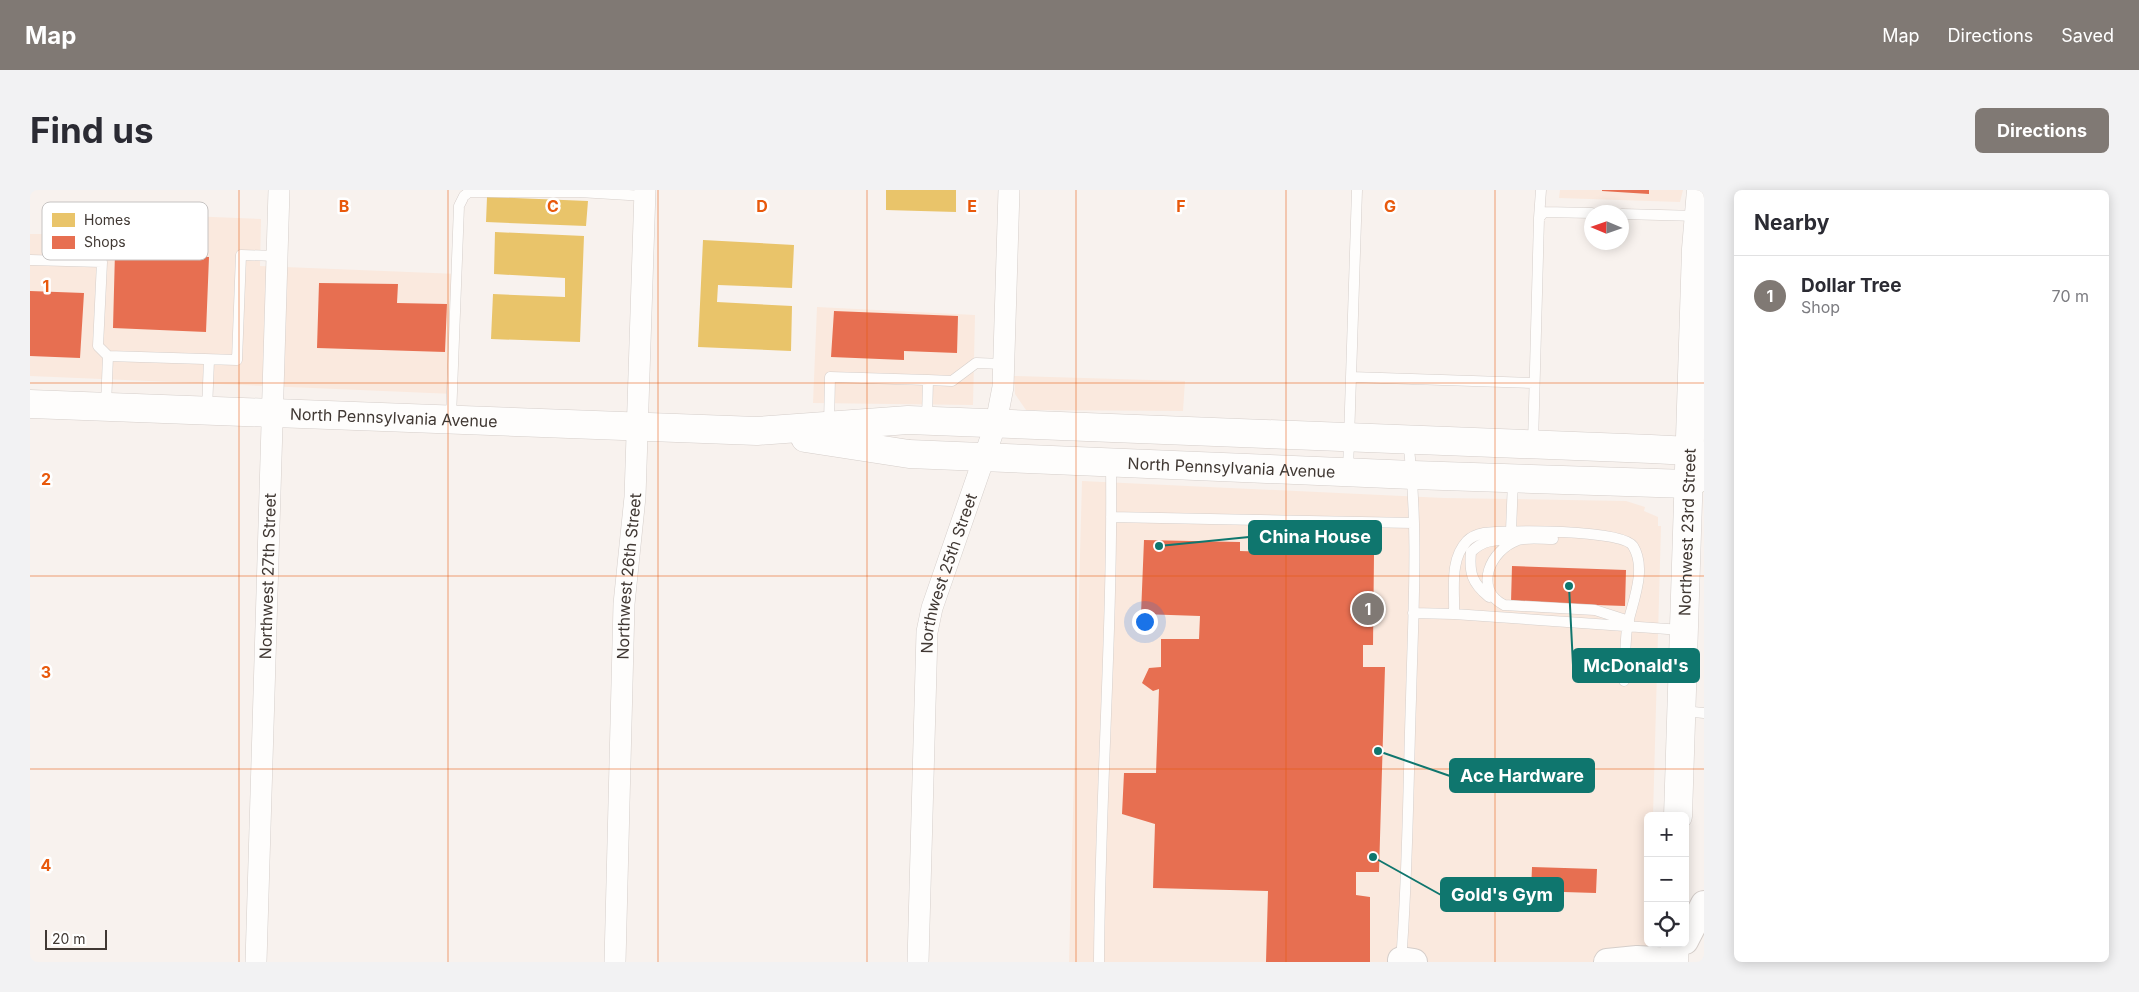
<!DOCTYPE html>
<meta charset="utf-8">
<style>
:root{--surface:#fff;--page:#f2f2f3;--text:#2b2b33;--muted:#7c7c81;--line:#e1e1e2;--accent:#807974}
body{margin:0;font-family:Inter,sans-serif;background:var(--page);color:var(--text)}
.controls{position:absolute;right:15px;bottom:15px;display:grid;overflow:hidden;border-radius:8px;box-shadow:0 2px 12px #0003}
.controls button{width:45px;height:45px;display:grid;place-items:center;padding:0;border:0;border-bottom:1px solid var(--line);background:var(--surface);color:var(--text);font:25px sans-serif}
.compass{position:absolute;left:1554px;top:15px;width:45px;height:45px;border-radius:50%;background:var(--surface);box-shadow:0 2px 12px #0003;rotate:272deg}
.scale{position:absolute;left:15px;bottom:12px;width:62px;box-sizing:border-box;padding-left:5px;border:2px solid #403833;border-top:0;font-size:14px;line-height:18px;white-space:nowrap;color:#403833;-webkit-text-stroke:4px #fff;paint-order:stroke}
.you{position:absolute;left:1114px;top:431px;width:18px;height:18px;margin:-12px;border:4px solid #fff;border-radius:50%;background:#1a73e8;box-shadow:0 0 0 8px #1a73e833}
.badge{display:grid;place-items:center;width:32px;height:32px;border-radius:50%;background:var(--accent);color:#fff;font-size:16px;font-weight:700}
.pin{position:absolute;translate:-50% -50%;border:2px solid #fff;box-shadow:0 1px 5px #0006}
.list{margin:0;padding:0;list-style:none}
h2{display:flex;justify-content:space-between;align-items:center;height:65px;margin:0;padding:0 20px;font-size:21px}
h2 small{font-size:16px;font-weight:400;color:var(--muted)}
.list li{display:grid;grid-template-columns:32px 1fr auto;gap:15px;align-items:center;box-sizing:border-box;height:80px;padding:0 20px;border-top:1px solid var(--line)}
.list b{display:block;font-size:19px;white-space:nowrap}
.list p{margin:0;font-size:16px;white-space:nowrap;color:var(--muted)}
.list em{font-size:16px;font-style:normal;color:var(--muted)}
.icon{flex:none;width:28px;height:28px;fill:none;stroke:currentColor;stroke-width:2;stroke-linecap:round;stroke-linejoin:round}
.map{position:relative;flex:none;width:1674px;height:772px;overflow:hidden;border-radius:8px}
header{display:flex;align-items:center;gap:30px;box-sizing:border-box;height:70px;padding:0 25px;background:var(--accent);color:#fff}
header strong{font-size:24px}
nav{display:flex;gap:28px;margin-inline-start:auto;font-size:18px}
.intro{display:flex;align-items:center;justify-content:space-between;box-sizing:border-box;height:120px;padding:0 30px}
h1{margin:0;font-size:35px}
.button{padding:12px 22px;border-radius:8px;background:var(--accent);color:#fff;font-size:18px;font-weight:700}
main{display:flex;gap:30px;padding:0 30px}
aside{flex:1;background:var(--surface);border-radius:8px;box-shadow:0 2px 12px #0003}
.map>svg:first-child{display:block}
.built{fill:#fae9de}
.homes{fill:#e9c46a}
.shops{fill:#e76f51}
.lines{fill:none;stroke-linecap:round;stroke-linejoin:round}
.service-casing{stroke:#d5ceca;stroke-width:11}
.minor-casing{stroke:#d5ceca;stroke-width:22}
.tertiary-casing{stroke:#d5ceca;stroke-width:28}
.secondary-casing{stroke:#d5ceca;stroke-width:29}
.service{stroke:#fefdfc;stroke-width:10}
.minor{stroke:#fefdfc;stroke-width:21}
.tertiary{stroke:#fefdfc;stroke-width:26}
.secondary{stroke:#fefdfc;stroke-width:28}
.grid{fill:none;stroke:#e8590c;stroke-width:1;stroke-opacity:0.55}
.labels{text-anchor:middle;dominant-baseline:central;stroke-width:5;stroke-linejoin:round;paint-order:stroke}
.street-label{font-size:16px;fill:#403833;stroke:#fff}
.key{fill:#fff;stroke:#c6c3c2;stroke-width:1}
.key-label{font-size:14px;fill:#403833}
.grid-label{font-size:16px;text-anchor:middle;font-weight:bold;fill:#e8590c;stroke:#fff;stroke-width:5;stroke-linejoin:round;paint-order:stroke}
.leader{fill:none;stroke:#0f766e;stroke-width:2}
.callout-dot{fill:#0f766e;stroke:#fff;stroke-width:2}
.callout{fill:#0f766e;stroke:#0f766e;stroke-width:2}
.callout-label{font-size:18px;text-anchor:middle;font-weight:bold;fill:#fff}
</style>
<header>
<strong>Map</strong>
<nav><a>Map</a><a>Directions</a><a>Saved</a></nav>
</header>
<div class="intro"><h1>Find us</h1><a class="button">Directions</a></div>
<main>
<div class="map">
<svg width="1674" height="772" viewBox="0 0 1674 772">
<rect width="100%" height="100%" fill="#f8f2ee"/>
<!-- built -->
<path class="built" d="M1530,0H1653L1650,12L1529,8Z
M60,22L231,29L230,76L428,84L424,204L0,186V44H59Z
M787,117L945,125L943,215L783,213Z
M984,186L1155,191L1153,221L996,220L985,204Z
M1052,291L1414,308L1596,311L1615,317L1614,321L1628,327V336H1631L1623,626H1618L1620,772H1039Z"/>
<!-- homes -->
<path class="homes" d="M856,0H926V22L856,20Z
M457,7L558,11L556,36L456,32Z
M465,42L554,46L550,152L461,149L463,104L535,107V88L464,84Z
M673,50L764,55L762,98L688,95L687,112L762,116L761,161L668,157Z"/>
<!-- shops -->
<path class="shops" d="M1572,0H1619V4L1572,1Z
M85,62L179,67L176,142L83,138Z
M289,93L368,94L367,113L417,114L415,162L287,158Z
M0,101L54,103L50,168L0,166Z
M804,121L928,126L927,163L874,161V170L801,167Z
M1114,350L1210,352V361L1344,365L1343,455H1333V477H1355L1349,682H1326V705L1340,707V772H1236L1238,701L1123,698L1125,634L1092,624L1094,583H1126L1129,499L1123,501L1112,493L1119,478L1131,477V449H1169L1170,426L1111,424Z
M1482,376L1596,380L1595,416L1481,412Z
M1502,677L1567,679L1566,703L1501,701Z"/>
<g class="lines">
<!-- service casing -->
<g class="service-casing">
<path id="service" d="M1592,24L1668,26
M1509,28L1511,0
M0,70L72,72L68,156L78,166L76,216
M78,166L207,170L211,65L247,66
M1321,187L1504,193
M898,190L922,191L946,173L973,174
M177,220L179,170
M421,228L429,16L434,6L439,2H549L615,6
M799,235L800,187L898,190L897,229
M1503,254L1509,28L1514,22L1562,23
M1318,281L1327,0
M1081,327L1383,333
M1481,341L1483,290
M1523,349C1513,349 1498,347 1488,350C1460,360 1443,399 1474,415L1565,420L1599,431
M1459,407C1442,393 1439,383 1441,362C1455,348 1469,350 1488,350
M1383,423L1424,424
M1594,491C1595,474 1595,455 1597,438C1601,415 1618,380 1603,356C1592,339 1476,340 1454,343C1449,344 1441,347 1437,351C1419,370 1425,400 1424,424L1652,440
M1653,521L1674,523
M1371,771C1378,684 1378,597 1381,509C1383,424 1389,336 1378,251
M1069,772C1070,605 1083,439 1081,273"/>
</g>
<!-- minor casing -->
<g class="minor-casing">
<g id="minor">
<path id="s1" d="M226,772L249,0"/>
<path id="s2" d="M585,772L594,414L605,307L615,0"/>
<path id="s3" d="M888,772L897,442L902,418L966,233L973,197L979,0"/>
</g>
</g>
<!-- tertiary casing -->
<g class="tertiary-casing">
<path id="tertiary" d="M1655,751L1674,714
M1371,770L1384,772
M1577,772L1607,769L1644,771"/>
</g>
<!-- secondary casing -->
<g class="secondary-casing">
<g id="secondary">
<path id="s4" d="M0,214L727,241L878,230L1621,259L1660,261L1674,267"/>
<path id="s5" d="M775,248L879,264L1383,285L1658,294L1674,285"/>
<path id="s6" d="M1648,626L1666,59L1671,0"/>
<path d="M1644,772L1645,753"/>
</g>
</g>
<!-- service -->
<use href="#service" class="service"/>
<!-- minor -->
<use href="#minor" class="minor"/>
<!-- tertiary -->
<use href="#tertiary" class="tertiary"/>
<!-- secondary -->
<use href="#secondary" class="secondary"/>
</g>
<!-- grid -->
<path class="grid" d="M209,0V772M418,0V772M628,0V772M837,0V772M1046,0V772M1256,0V772M1465,0V772M0,193H1674M0,386H1674M0,579H1674"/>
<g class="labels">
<!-- street labels -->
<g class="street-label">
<text stroke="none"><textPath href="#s4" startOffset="364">North Pennsylvania Avenue</textPath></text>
<text stroke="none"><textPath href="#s5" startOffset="428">North Pennsylvania Avenue</textPath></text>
<text stroke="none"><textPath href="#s6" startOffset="284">Northwest 23rd Street</textPath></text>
<text stroke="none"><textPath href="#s3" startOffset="392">Northwest 25th Street</textPath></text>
<text stroke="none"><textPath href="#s1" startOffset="386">Northwest 27th Street</textPath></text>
<text stroke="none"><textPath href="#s2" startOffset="386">Northwest 26th Street</textPath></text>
</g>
</g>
<!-- legend -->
<rect x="12" y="12" width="166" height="58" rx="8" class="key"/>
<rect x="22" y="23" width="23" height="14" fill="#e9c46a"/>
<rect x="22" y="46" width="23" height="13" fill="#e76f51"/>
<g class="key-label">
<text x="54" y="35">Homes</text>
<text x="54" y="57">Shops</text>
</g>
<g class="grid-label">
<text x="314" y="22">B</text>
<text x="523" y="22">C</text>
<text x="732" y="22">D</text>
<text x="942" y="22">E</text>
<text x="1151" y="22">F</text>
<text x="1360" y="22">G</text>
<text x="16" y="102">1</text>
<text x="16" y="295">2</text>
<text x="16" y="488">3</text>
<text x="16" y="681">4</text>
</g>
<!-- callouts -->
<path class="leader" d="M1129 356L1219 347M1539 396L1543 475M1348 561L1420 586M1343 667L1411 705"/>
<g class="callout-dot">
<circle cx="1129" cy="356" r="5"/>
<circle cx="1539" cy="396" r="5"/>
<circle cx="1348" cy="561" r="5"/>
<circle cx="1343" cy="667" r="5"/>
</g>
<g class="callout">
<rect x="1219" y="331" width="132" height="33" rx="5"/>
<rect x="1543" y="459" width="126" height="33" rx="5"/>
<rect x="1420" y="569" width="144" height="33" rx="5"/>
<rect x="1411" y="688" width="122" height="33" rx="5"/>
</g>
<g class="callout-label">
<text x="1285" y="353">China House</text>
<text x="1606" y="482">McDonald's</text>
<text x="1492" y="592">Ace Hardware</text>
<text x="1472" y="711">Gold's Gym</text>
</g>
</svg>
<div class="controls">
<button>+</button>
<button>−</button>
<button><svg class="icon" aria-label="locate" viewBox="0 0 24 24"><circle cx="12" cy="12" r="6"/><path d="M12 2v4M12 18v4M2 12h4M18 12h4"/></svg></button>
</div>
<svg class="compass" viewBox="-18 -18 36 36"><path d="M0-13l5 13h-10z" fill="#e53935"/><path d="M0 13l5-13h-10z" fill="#7c7c81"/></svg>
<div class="scale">20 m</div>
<div class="you"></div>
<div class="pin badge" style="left:1338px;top:419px">1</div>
</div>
<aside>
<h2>Nearby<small></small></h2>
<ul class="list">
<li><span class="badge">1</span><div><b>Dollar Tree</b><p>Shop</p></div><em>70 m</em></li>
</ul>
</aside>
</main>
